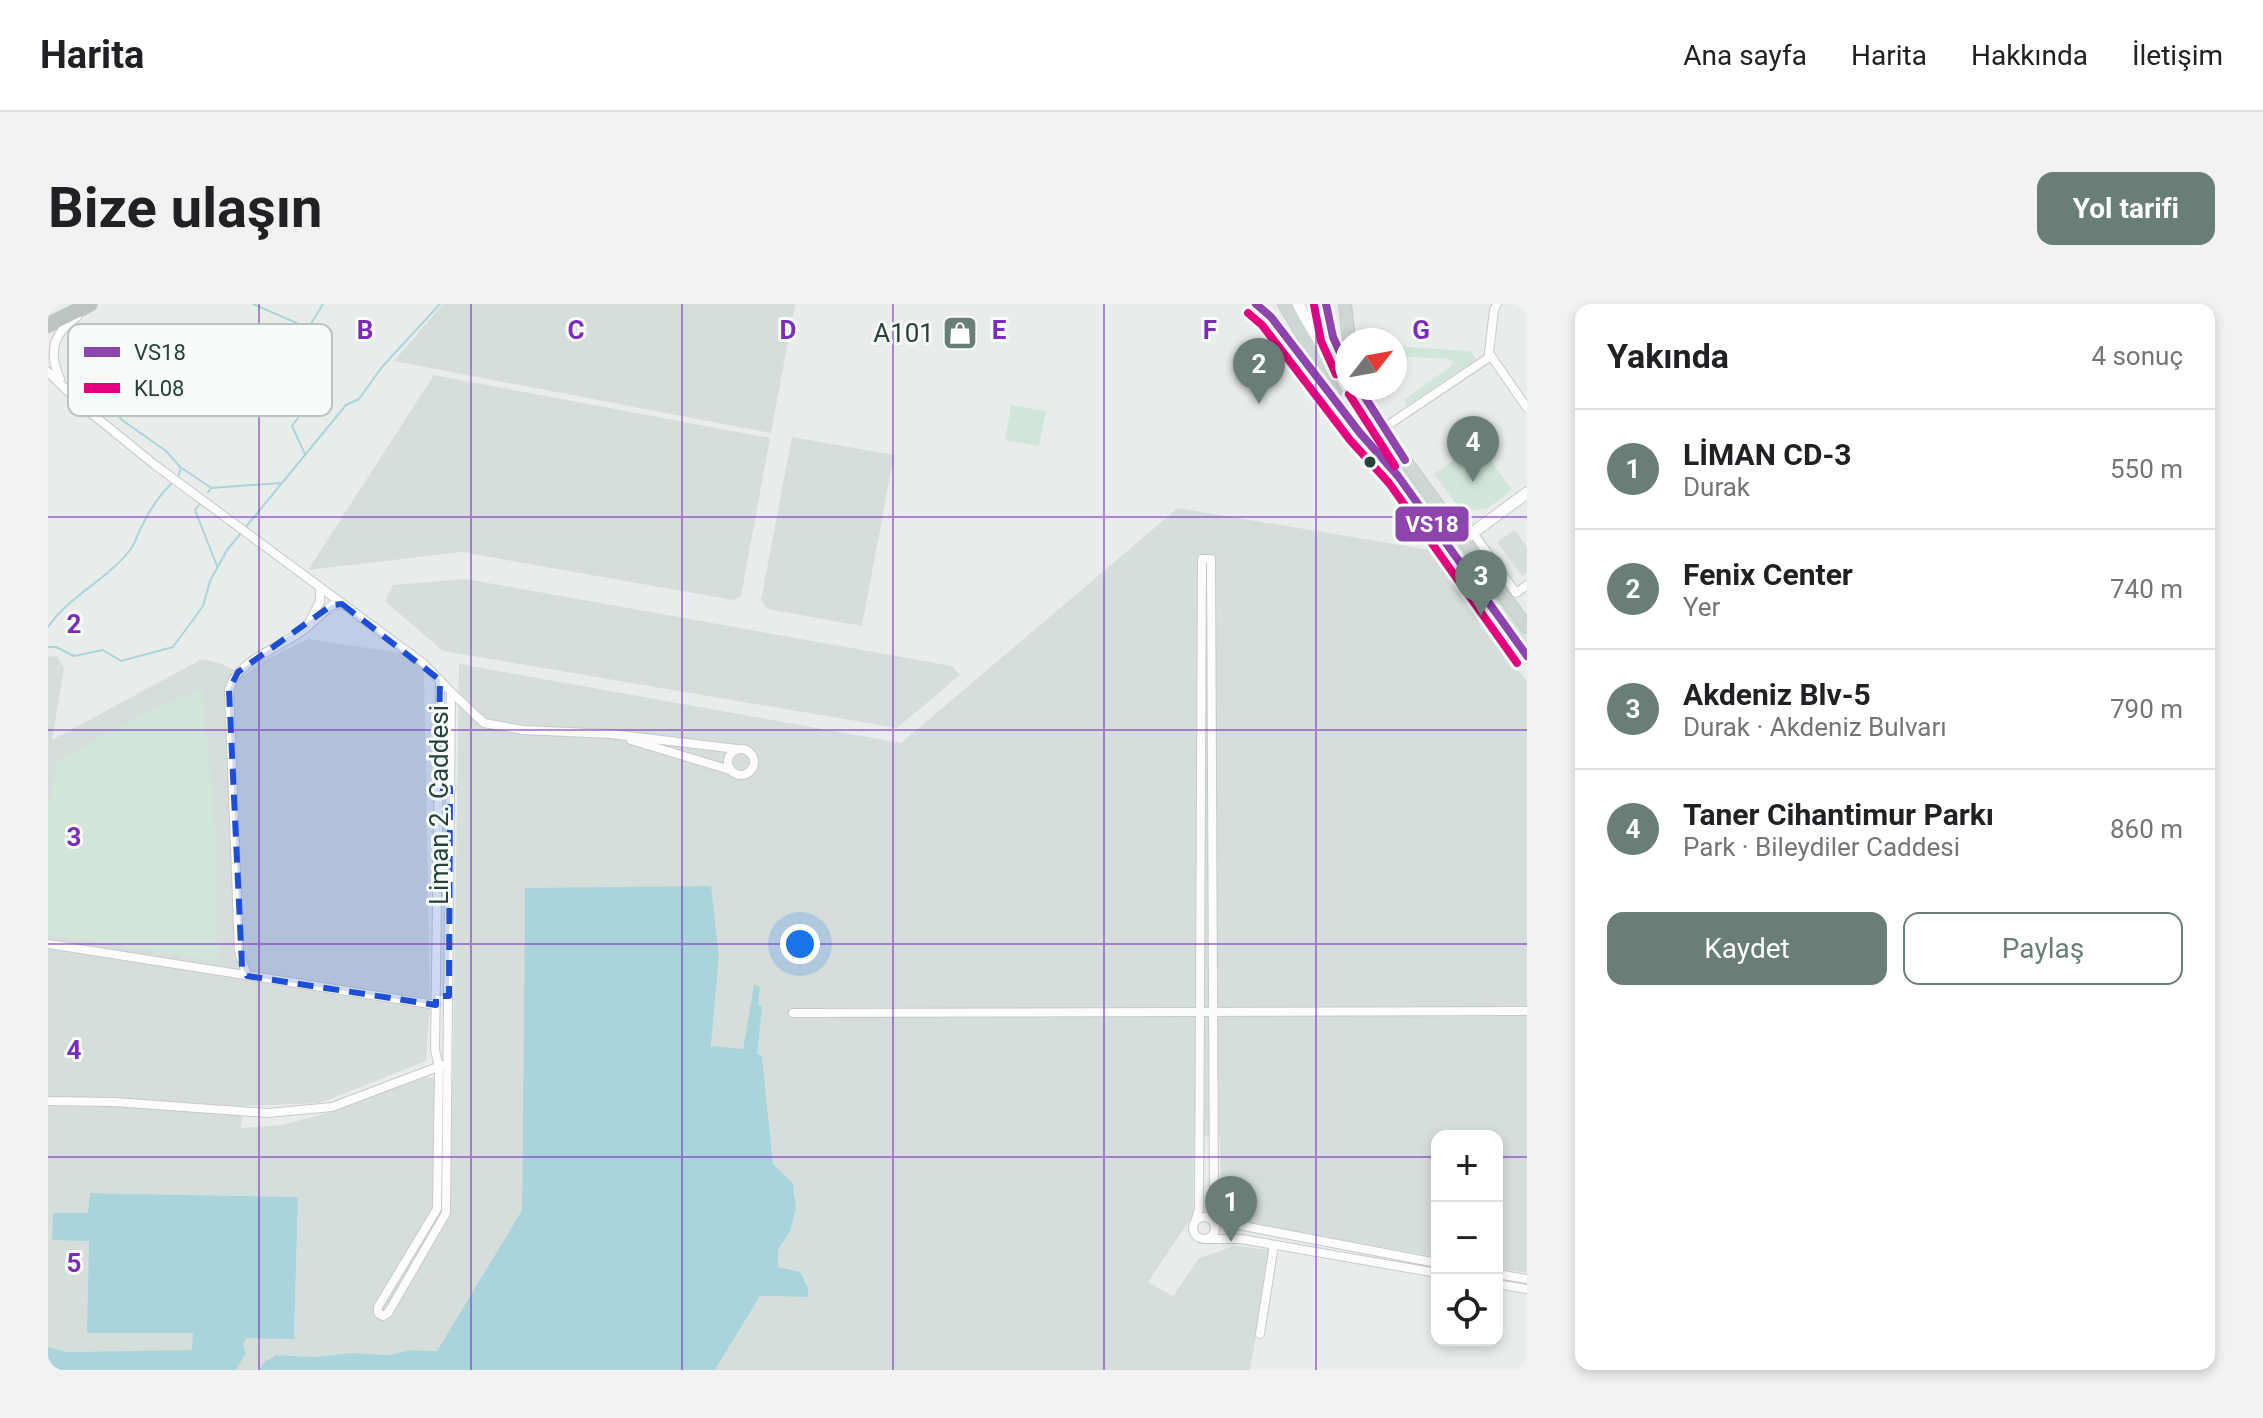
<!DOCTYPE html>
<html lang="tr">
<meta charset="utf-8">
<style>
:root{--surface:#fff;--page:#f2f2f2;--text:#202124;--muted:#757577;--line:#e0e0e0;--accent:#697e78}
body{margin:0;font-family:Roboto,sans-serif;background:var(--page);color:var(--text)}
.controls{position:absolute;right:24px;bottom:24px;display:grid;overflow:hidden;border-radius:16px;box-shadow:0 4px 12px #0003}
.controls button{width:72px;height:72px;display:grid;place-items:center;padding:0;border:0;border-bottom:2px solid var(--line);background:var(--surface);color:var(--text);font:40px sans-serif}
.compass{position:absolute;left:1287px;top:24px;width:72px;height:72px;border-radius:50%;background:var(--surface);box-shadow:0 4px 12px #0003;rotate:59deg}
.you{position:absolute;left:752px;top:640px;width:28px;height:28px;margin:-20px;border:6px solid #fff;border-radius:50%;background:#1a73e8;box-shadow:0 0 0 12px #1a73e833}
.badge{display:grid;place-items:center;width:52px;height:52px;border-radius:50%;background:var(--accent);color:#fff;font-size:26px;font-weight:700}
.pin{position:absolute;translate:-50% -66px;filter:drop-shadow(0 2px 4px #0008)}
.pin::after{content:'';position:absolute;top:42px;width:28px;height:24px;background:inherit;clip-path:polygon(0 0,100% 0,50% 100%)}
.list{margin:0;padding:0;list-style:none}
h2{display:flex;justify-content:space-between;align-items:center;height:104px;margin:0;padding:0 32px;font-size:34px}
h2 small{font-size:26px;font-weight:400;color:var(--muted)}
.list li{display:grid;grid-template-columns:52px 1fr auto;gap:24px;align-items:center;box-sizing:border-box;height:120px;padding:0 32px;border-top:2px solid var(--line)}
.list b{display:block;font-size:30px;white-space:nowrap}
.list p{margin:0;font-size:26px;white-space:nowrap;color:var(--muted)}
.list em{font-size:26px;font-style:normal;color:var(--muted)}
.actions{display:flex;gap:16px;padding:24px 32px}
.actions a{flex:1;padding:18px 0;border:2px solid var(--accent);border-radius:16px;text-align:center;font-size:28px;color:var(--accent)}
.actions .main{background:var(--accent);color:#fff}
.icon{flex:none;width:44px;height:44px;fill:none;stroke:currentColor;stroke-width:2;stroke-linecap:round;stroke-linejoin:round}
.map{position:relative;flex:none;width:1479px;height:1066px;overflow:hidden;border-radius:16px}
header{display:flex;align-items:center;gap:48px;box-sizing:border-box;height:112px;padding:0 40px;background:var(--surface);border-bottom:2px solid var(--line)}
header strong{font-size:38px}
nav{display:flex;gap:44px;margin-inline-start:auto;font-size:28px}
.intro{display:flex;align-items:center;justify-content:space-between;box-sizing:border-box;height:192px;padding:0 48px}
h1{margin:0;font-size:56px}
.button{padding:20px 36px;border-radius:16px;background:var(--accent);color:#fff;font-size:28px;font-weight:700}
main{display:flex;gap:48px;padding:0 48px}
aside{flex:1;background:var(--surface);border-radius:16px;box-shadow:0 4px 12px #0003}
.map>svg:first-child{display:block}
.built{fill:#d6dedb}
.green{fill:#d1e6d8}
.water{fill:#a9d4db}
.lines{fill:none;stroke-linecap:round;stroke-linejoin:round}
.stream{stroke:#a9d4db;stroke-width:2}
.street-casing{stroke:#c5cac8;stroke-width:10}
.secondary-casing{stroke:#c3cbc8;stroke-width:13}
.primary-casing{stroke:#c3ccc9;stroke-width:14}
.highway-casing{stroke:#c3ccc9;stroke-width:16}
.street{stroke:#fcfcfc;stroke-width:8}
.secondary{stroke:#fcfcfc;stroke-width:11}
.primary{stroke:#cfd7d5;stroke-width:12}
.highway{stroke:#bcc4c2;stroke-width:14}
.bus-1-casing{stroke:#f7fbf9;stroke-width:14}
.bus-2-casing{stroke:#f7fbf9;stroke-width:14}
.bus-1{stroke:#8e44ad;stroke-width:8}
.bus-2{stroke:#e5007d;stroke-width:8}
.marked{fill:#1d4ed8;fill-opacity:0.2;stroke:#1d4ed8;stroke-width:6;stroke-dasharray:16 10;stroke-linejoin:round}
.grid{fill:none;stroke:#7b2cbf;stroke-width:2;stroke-opacity:0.55}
.bus-dot{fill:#24423a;stroke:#f7fbf9;stroke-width:3}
.labels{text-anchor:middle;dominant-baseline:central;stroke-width:6;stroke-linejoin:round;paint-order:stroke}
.poi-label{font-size:26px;fill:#24423a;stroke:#f7fbf9;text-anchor:end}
.street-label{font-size:26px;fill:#24423a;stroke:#f7fbf9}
.key{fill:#f7fbf9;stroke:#b8c4c0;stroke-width:2}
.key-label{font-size:22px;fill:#24423a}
.grid-label{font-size:26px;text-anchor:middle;font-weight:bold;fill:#7b2cbf;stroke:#f7fbf9;stroke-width:6;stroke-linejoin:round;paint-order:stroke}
.line-badge{stroke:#f7fbf9;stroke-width:3}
.badge-label{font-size:22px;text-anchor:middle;font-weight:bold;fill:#fff}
</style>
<header>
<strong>Harita</strong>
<nav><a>Ana sayfa</a><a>Harita</a><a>Hakkında</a><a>İletişim</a></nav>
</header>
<div class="intro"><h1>Bize ulaşın</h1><a class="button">Yol tarifi</a></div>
<main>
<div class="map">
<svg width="1479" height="1066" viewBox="0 0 1479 1066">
<rect width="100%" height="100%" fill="#e8edeb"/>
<!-- built -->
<path class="built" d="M395,0H747L723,129L346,57Z
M386,71L722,134L693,292L685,296L414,248L260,266Z
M744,133L846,151L814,322L719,305L713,296Z
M1130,204L1382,246L1479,378V969L1449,964V832H1389V953L1214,922L1183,914L1173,901L1172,833L1146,832L1145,911L1100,978L1125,992L1151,954L1187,942L1223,946L1202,1066H667L712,992L760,993L730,963V946L742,927L747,891L745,879L725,860L714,752L708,751L714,703L710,702L706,682L695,745L663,743L671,653L477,584L474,906L389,1047L362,1046L342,1051L303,1049L267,1053L228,1051L216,1058L211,1066H188L198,1049L195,1041L198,1033L246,1035L250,893L43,889L41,909L5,910L41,937L146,1029L144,1047L19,1048L0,1043V353L9,352L16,364L4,436L154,355L174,360L197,371L213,358L260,335L352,349L376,366L382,699L378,757L272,799L196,802L193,824L234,821L272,811L378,773L405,777L411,360L853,439Z
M1467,226L1479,243V268L1474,272L1449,238Z
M418,275L904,362L912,371L849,424L395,347L337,297L345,281Z"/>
<!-- green -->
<path class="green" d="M1347,42L1420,47L1424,48L1428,56L1358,102L1357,95L1402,63L1405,58L1401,55L1347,52Z
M963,101L998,107L991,142L957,136Z
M1430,139L1464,186L1440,204L1414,208L1386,170Z
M1342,146L1479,334V341L1341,151Z
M154,385L166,506L170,657L0,630V506L9,457L112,401Z"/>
<!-- water -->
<path class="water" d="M663,582L671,653L663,742L695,745L706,681L712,683L710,701L714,703L709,750L714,752L725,860L745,879L748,904L742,927L730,946V963L752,968L760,984V993L712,992L667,1066H211L216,1058L228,1051L267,1053L303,1049L342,1051L362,1046L389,1047L474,906L477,584Z
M42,889L250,893L246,1035L198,1034L195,1041L198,1049L188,1066H0V1043L19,1048L144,1046L145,1029H39L41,937L4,936L5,909H40Z"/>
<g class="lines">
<!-- stream -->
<path class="stream" d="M205,0L260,24L248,46L250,114L244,122L257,150
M261,23L275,0
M25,64L74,116L118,147L133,164L130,173
M135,165L162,183
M160,188L163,184L232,179
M151,201L147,206L169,262
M197,224L298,101L311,95L334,63L392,0
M0,323C22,291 59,276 82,246C87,240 89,231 93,224C101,207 112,190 125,178
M0,343H8L26,352L55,346L73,357L125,343L155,302L162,277L179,246L193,229"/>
<!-- street casing -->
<g class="street-casing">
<path id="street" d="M1449,0L1446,6L1441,49L1479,104
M0,68L38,105L107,161L376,360L403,388L398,909L340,1009L335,1012L330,1009V1003L389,905L391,763L387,746L392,376
M12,75C0,48 5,29 29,13
M1337,123L1443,52
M1425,229L1468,289L1479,281
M272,283V297L259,323L284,301L294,300
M403,388L436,419L475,426L563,430L689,445
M583,436L682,466
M680 458a13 13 0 1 1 26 0a13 13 0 1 1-26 0Z
M0,640L388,701
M199,672L191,648L181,386C191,353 235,344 259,323
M745,709L1479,707
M0,797L66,798L220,809L284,803L395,761
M1145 924a11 11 0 1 1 22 0a11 11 0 1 1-22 0Z
M1148,915L1151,905L1154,255H1163L1166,902L1162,915
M1164,916L1389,959
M1158,935H1193L1389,969
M1449,970L1479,975
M1449,980L1479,985
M1212,1030L1226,941"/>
</g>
<!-- secondary casing -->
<g class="secondary-casing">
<path id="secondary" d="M1250,0L1271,40L1299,83
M1300,84L1336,131
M1416,235L1479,189
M390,484H402"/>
</g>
<!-- primary casing -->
<g class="primary-casing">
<path id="primary" d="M1208,0L1223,13L1312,129L1350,172L1479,352
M1236,0L1288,87
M1278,0C1280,24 1287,43 1299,64
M1297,0L1301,36
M1311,84L1345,140L1479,323"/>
</g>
<!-- highway casing -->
<g class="highway-casing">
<path id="highway" d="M0,21L42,0"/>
</g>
<!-- street -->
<use href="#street" class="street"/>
<!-- secondary -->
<use href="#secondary" class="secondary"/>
<!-- primary -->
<use href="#primary" class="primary"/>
<!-- highway -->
<use href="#highway" class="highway"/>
<!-- bus-1 casing -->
<g class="bus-1-casing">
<path id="bus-1" d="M1208,0L1223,13L1312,129L1350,172L1479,352
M1278,0L1285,33L1299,64
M1311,84L1357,156"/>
</g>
<!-- bus-2 casing -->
<g class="bus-2-casing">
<path id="bus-2" d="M1266,1L1273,37L1288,70
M1200,9L1214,21L1302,136L1341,179L1469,359
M1301,90L1347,162"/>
</g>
<!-- bus-1 -->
<use href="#bus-1" class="bus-1"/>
<!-- bus-2 -->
<use href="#bus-2" class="bus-2"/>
</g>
<!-- marked area -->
<path class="marked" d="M294,300L392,376L390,484H402L401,692H388V701L199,672L194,663L181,386L190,368L284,301Z"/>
<!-- grid -->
<path class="grid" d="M211,0V1066M423,0V1066M634,0V1066M845,0V1066M1056,0V1066M1268,0V1066M0,213H1479M0,426H1479M0,640H1479M0,853H1389M1449,853H1479"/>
<!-- icons -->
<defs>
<g id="shop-square" transform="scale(1.8)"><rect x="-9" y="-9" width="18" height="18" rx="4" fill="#697e78" stroke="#f7fbf9"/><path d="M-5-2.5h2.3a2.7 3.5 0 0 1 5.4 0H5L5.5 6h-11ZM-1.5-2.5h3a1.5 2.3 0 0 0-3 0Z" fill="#fff"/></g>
</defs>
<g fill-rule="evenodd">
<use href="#shop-square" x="912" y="29"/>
</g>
<!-- markers -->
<circle class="bus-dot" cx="1322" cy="158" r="7"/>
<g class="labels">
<!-- poi labels -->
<g class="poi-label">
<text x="886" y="29">A101</text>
</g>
<!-- street labels -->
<g class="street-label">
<text transform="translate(391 501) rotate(-90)">Liman 2. Caddesi</text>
</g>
</g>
<!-- legend -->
<rect x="20" y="20" width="264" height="92" rx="12" class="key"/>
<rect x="36" y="43" width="36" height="10" fill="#8e44ad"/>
<rect x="36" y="79" width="36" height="10" fill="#e5007d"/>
<g class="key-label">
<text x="86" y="56">VS18</text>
<text x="86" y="92">KL08</text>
</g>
<g class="grid-label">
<text x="317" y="35">B</text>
<text x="528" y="35">C</text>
<text x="740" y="35">D</text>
<text x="951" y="35">E</text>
<text x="1162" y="35">F</text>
<text x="1373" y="35">G</text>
<text x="26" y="329">2</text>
<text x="26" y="542">3</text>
<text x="26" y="755">4</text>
<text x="26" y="968">5</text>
</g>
<rect class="line-badge" x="1346" y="201" width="76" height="38" rx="8" fill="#8e44ad"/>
<g class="badge-label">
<text x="1384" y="228">VS18</text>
</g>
</svg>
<div class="controls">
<button>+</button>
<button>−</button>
<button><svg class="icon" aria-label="locate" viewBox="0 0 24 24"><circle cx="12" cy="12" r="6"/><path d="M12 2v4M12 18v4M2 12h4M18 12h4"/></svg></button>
</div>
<svg class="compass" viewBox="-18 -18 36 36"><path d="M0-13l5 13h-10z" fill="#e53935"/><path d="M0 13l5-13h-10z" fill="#757577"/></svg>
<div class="you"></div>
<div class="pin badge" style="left:1183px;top:938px">1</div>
<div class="pin badge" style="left:1211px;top:100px">2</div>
<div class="pin badge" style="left:1433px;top:312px">3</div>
<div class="pin badge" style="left:1425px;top:178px">4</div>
</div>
<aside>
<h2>Yakında<small>4 sonuç</small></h2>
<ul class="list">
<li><span class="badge">1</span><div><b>LİMAN CD-3</b><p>Durak</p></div><em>550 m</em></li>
<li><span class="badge">2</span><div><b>Fenix Center</b><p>Yer</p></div><em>740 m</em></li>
<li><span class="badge">3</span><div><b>Akdeniz Blv-5</b><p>Durak · Akdeniz Bulvarı</p></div><em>790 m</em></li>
<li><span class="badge">4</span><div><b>Taner Cihantimur Parkı</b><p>Park · Bileydiler Caddesi</p></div><em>860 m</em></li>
</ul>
<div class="actions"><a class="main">Kaydet</a><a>Paylaş</a></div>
</aside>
</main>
